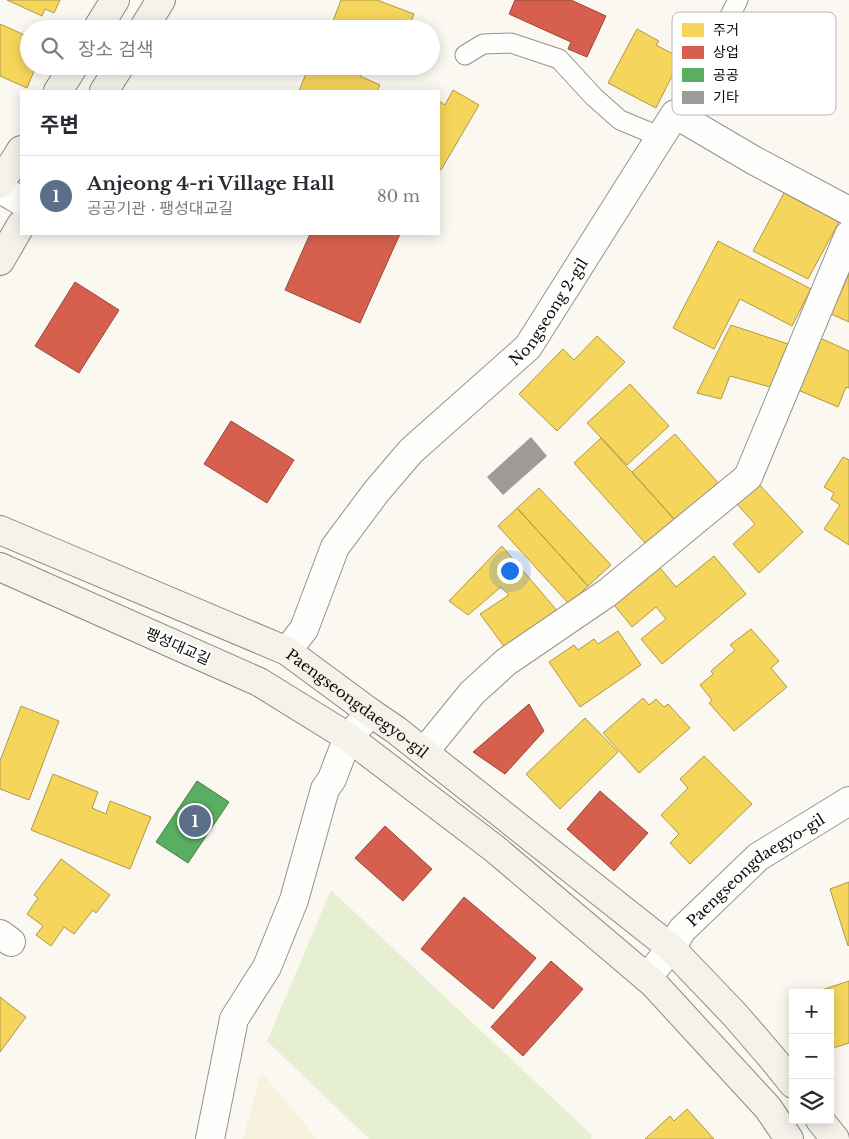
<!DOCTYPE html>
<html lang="ko">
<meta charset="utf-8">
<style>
:root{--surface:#fff;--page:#f7f7f7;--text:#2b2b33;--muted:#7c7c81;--line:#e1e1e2;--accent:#605f5d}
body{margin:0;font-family:"Libre Baskerville","Noto Sans KR",serif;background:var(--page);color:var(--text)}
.controls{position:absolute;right:15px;bottom:15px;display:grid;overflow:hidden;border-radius:0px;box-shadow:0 2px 12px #0003}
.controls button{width:45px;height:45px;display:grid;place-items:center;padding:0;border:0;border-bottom:1px solid var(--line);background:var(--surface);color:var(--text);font:25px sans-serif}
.you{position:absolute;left:509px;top:570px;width:18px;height:18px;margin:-12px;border:4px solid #fff;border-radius:50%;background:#1a73e8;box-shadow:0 0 0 8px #1a73e833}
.badge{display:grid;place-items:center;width:32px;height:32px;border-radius:50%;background:var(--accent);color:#fff;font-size:16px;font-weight:700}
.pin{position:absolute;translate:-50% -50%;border:2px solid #fff;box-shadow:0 1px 5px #0006}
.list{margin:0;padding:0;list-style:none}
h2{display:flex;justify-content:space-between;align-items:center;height:65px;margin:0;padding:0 20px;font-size:21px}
h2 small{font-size:16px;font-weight:400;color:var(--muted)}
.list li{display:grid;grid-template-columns:32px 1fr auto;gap:15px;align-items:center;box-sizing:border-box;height:80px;padding:0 20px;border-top:1px solid var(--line)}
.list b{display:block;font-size:19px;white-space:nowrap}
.list p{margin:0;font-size:16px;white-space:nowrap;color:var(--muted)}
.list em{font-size:16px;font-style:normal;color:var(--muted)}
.icon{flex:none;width:28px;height:28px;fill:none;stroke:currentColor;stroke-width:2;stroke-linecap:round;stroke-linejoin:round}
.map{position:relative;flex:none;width:849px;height:1139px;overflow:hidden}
.search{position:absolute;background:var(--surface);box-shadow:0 2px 12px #0003;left:20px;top:20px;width:420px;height:55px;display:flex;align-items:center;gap:12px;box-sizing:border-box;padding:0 18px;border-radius:28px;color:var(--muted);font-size:19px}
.panel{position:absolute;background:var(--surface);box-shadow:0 2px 12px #0003;left:20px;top:90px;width:420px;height:145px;border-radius:0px}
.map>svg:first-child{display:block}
.farmland{fill:#f6f2de}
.green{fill:#e6efd2}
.homes{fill:#f6d55c;stroke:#b09944}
.shops{fill:#d6604d;stroke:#9a473a}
.public{fill:#5aae61;stroke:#437e48}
.building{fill:#9d9a97}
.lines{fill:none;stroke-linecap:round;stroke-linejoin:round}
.service-casing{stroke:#949390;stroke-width:21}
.minor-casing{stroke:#949390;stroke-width:30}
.secondary-casing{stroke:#8a8986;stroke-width:30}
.service{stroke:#fefefd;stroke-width:19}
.minor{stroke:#fefefd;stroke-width:28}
.secondary{stroke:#f4f2e9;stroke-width:28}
.labels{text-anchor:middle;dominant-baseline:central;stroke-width:5;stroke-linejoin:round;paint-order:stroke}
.street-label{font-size:15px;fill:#0d0d0d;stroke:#fff}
.key{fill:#fff;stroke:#b6b6b6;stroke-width:1}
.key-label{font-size:14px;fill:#0d0d0d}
</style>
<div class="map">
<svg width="849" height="1139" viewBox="0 0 849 1139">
<rect width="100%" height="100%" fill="#faf8f1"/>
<!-- farmland -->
<path class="farmland" d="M261,1071L317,1139H243Z"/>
<!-- green -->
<path class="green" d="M331,890L593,1136L590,1139H369L267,1041Z"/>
<!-- homes -->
<path class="homes" d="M7,0H60L54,13L45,9L42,16Z
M341,0H377L414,14L408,29H330Z
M0,24L29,37V66H36L27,88L0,76Z
M637,29L659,41L656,45L681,58L656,108L608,83Z
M309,66H364L360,76L380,85L377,91H299Z
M453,90L479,105L441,170L439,169V101L445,105Z
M784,193L839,222L808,279L753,251Z
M718,241L811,289L792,326L740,299L714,349L673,328Z
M849,274V322L831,314Z
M731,325L788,344L770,387L730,376L721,399L697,393Z
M597,336L625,362L557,431L519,394L563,349L574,360Z
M820,338L849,351V388L846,387L838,407L798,390Z
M630,384L669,426L627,465L587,423Z
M675,434L719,484L674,519L632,472Z
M601,438L674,519L646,544L574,463Z
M843,457L849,460V545L824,529L840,505L831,499L834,493L824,487Z
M757,482L803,532L759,573L733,544L755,524L736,503Z
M539,488L611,565L588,586L517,508Z
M517,508L588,586L569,604L498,526Z
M502,546L559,613L506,649L480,614L509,595L501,587L468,615L449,601Z
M714,556L746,594L662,664L641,639L666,619L656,607L632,627L611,601L656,563L676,587Z
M751,629L779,661L771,668L787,687L734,731L709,703L712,700L700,685L713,674L711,671L735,650L730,645Z
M618,631L641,665L580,707L549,662L574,645L578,650L594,639L598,644Z
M643,698L649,705L656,699L664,707L668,704L690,728L639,773L603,733Z
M21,706L59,721L29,800L0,789V761Z
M585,718L618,752L560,809L526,774Z
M704,756L752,804L690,864L670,843L679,834L661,815L688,788L680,779Z
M53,774L98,792L92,808L106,814L110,801L151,817L130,869L31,830Z
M61,859L110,895L96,913L93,910L74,934L64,927L51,946L36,935L43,926L27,914L38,898L34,895Z
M849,882V945L848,946L830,889Z
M849,981V1043L830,1049V993H812Z
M0,997L26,1017L0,1052Z
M687,1109L714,1139H645L670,1116L674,1121Z"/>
<!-- shops -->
<path class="shops" d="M515,0H571L606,16L587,57L568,49L571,42L509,14Z
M310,234H400L360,323L285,290Z
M75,282L119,310L79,373L35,346Z
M231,421L294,460L267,503L204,464Z
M529,704L544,731L505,774L473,752Z
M600,791L648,833L614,871L567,829Z
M385,826L432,869L403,901L355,858Z
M464,897L536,958L493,1009L421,949Z
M551,961L583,989L523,1056L491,1027Z"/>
<!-- public -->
<path class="public" d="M197,781L229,802L188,863L156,842Z"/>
<!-- building -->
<path class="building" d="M531,437L547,456L503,495L487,477Z"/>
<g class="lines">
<!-- service casing -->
<g class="service-casing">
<path id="service" d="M465,55L483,44L511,43L559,59L594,97L620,120L661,137
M675,114L717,41L738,0"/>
</g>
<!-- minor casing -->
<g class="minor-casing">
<g id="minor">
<path d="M0,189L21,201"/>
<path id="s1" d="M287,651L304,629L335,547L376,492L411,451L528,347L675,114L755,161L849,211"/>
<path d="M424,752L472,693L506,662L607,593L748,477L849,235"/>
<path d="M0,934L11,942"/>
<path id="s2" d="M647,978L671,948L682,930L758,857L849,801"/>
<path d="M210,1139L234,1019L267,967L294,900L325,789L332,779L348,737L371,713"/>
</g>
</g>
<!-- secondary casing -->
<g class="secondary-casing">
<g id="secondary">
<path d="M97,29L115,0"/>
<path d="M143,29L161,0"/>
<path d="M58,91L74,66"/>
<path d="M104,91L120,66"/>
<path d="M0,184L21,150"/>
<path d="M0,261L21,225"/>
<path id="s3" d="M0,530L287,651L371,713L396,730L671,948L735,1015L773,1059L793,1084"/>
<path d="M0,567L259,682L348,737L495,849L653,983L768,1108L789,1139"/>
<path d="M820,1120L835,1139"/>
</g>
</g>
<!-- service -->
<use href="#service" class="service"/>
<!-- minor -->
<use href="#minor" class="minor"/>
<!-- secondary -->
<use href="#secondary" class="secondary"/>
</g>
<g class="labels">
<!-- street labels -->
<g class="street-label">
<text stroke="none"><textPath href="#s1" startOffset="435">Nongseong 2-gil</textPath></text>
<text transform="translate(178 646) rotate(24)">팽성대교길</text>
<text stroke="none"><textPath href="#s3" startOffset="399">Paengseongdaegyo-gil</textPath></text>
<text stroke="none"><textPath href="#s2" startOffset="155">Paengseongdaegyo-gil</textPath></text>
</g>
</g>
<!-- legend -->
<rect x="672" y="12" width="164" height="103" rx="8" class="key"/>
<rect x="682" y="23" width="22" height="14" fill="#f6d55c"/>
<rect x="682" y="46" width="22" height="13" fill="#d6604d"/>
<rect x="682" y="68" width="22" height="14" fill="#5aae61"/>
<rect x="682" y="91" width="22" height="13" fill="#9d9a97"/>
<g class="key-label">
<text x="713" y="35">주거</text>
<text x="713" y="57">상업</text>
<text x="713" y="80">공공</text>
<text x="713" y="102">기타</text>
</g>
</svg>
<div class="controls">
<button>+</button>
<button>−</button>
<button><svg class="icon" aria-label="layers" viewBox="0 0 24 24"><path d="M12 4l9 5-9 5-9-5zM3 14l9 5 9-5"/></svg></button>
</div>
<div class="you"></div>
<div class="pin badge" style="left:195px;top:821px;background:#5c6f8a">1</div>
<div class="search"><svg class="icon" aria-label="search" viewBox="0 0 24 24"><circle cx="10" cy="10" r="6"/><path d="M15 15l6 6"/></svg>장소 검색</div>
<section class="panel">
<h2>주변<small></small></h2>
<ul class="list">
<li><span class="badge" style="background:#5c6f8a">1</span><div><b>Anjeong 4-ri Village Hall</b><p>공공기관 · 팽성대교길</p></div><em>80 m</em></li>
</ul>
</section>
</div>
